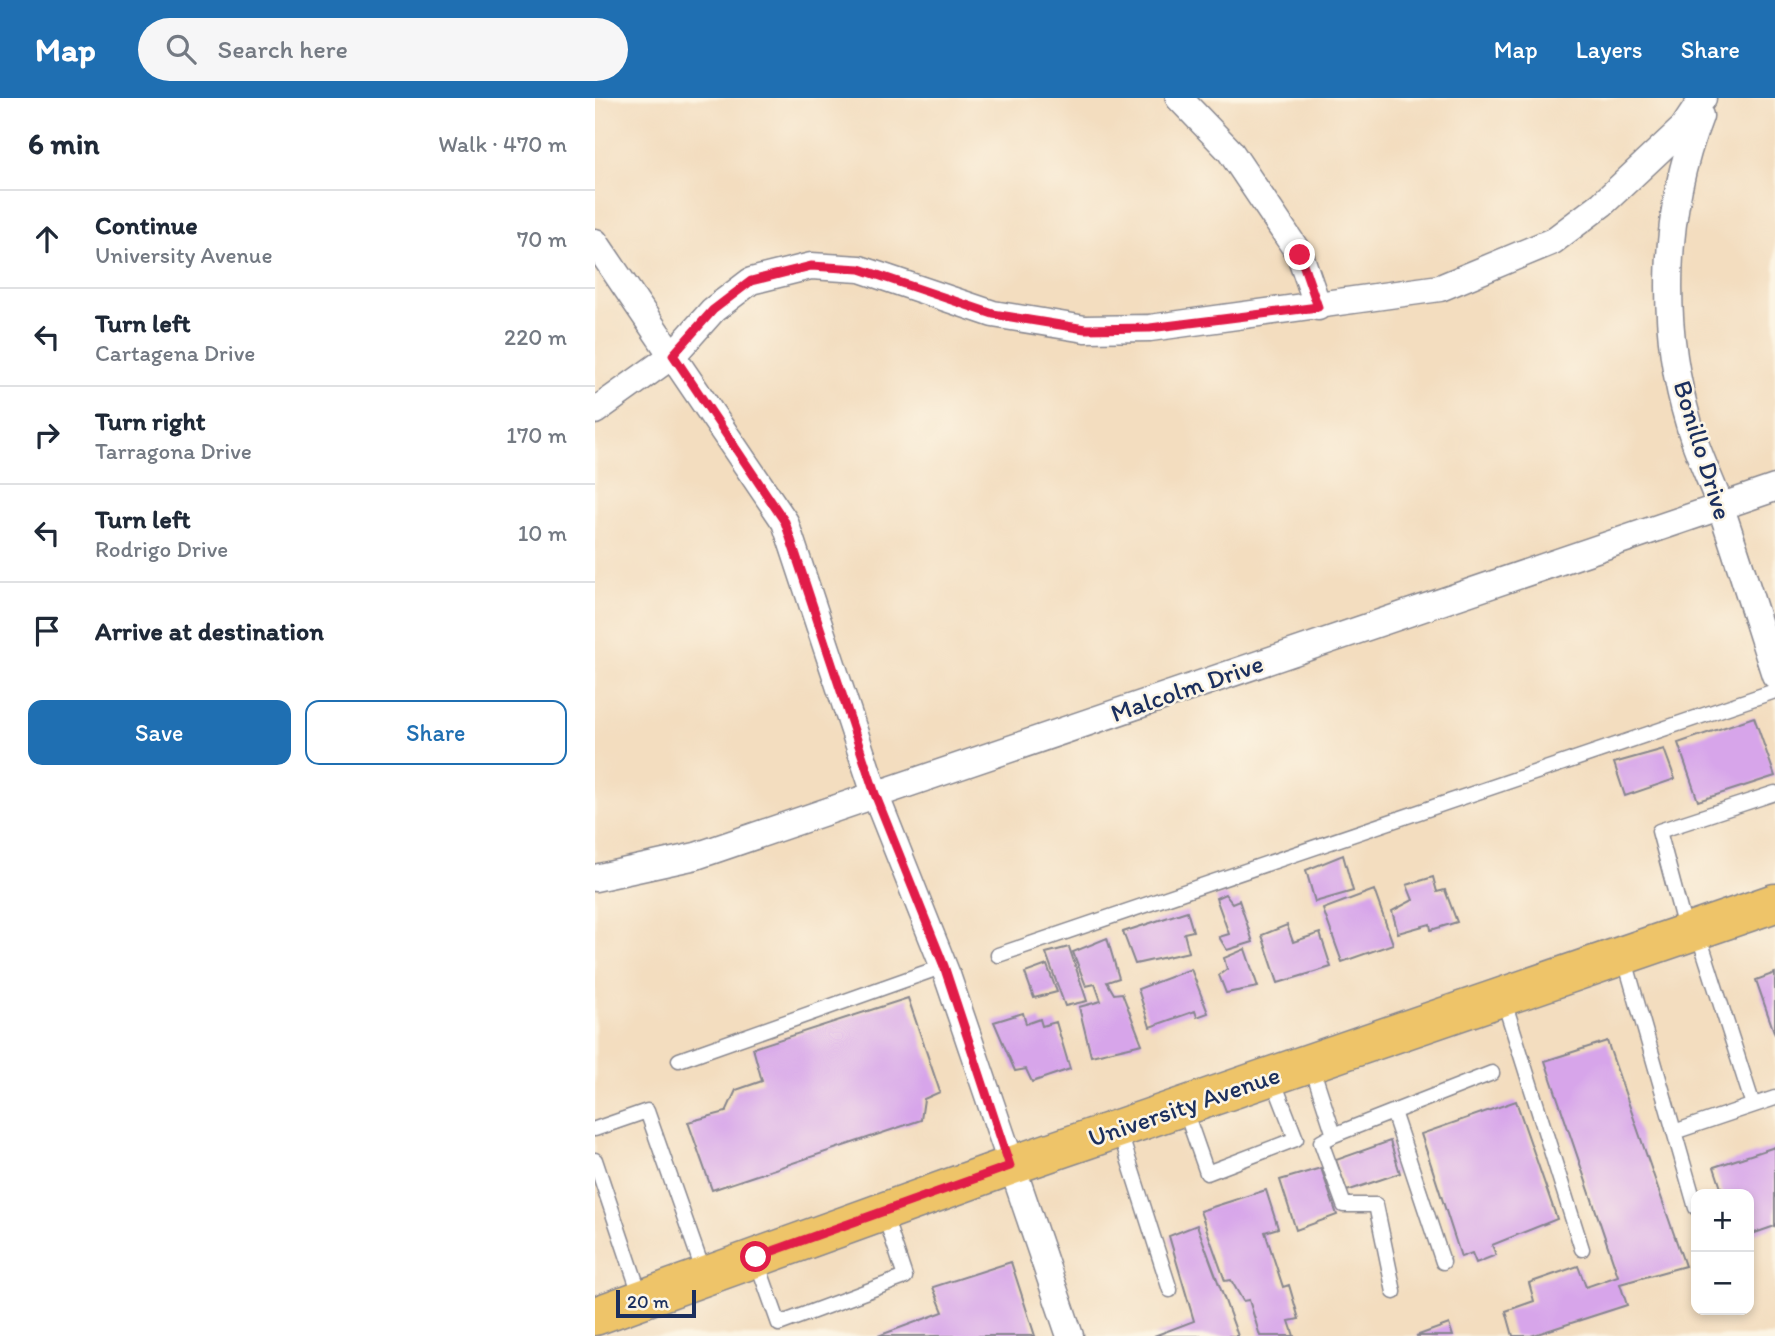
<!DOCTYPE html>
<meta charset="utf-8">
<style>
:root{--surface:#fff;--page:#f6f6f7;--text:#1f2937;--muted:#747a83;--line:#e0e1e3;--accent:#1f6fb2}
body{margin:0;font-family:Itim,sans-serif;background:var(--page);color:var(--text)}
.controls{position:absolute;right:21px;bottom:21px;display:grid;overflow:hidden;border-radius:14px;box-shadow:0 4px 10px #0003}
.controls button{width:63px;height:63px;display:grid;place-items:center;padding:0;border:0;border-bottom:2px solid var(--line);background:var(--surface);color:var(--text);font:35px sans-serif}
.scale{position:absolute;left:21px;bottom:18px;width:80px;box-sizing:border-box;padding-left:7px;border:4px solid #1b2f5e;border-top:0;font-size:19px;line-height:24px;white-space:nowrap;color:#1b2f5e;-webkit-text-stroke:5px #fcf5e5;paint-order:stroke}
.stop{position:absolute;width:21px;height:21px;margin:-16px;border:5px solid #e11d48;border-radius:50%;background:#fff}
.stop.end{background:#e11d48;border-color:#fff;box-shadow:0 2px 7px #0008}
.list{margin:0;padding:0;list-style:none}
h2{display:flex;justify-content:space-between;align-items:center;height:91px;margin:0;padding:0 28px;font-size:30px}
h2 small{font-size:23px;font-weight:400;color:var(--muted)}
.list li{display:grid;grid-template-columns:46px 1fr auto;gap:21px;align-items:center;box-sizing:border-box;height:98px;padding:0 28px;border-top:2px solid var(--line)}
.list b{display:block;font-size:26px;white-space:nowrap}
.list p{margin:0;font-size:23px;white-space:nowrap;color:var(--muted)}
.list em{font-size:23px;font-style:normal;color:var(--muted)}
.actions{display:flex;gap:14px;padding:21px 28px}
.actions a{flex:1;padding:16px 0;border:2px solid var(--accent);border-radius:14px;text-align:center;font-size:24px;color:var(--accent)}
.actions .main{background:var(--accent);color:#fff}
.icon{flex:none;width:38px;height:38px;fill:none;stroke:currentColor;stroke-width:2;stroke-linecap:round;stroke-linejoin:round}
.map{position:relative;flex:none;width:1180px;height:1238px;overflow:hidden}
header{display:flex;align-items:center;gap:42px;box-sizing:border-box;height:98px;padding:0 35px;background:var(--accent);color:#fff}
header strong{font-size:33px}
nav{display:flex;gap:38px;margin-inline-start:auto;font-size:24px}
.search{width:490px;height:63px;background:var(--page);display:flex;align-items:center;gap:18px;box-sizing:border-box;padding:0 24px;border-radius:38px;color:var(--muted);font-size:26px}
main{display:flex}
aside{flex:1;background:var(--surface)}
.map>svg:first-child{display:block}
.building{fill:#d7a5ea}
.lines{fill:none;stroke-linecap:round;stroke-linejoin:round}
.lane-casing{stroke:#87868e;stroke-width:17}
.street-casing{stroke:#87868e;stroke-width:29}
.primary-casing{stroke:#87868e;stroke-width:41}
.lane{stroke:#fff;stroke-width:14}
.street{stroke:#fff;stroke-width:26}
.primary{stroke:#eec469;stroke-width:38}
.route{stroke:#e11d48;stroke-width:9}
.labels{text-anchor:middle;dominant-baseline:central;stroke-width:5;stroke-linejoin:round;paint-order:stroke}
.street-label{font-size:26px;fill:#1b2f5e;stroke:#fcf5e5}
</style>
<header>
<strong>Map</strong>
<div class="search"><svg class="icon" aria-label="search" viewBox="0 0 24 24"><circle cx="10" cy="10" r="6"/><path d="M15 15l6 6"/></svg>Search here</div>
<nav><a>Map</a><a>Layers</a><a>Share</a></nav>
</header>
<main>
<aside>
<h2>6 min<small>Walk · 470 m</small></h2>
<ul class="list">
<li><svg class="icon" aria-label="ahead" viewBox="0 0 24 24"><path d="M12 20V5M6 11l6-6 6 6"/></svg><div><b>Continue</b><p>University Avenue</p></div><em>70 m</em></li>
<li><svg class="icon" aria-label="left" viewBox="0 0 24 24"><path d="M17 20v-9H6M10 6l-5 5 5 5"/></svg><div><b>Turn left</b><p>Cartagena Drive</p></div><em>220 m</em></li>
<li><svg class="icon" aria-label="right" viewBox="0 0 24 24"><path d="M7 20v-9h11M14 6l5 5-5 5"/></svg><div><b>Turn right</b><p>Tarragona Drive</p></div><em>170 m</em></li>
<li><svg class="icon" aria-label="left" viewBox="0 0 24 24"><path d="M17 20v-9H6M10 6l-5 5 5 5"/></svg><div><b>Turn left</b><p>Rodrigo Drive</p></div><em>10 m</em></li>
<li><svg class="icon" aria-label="arrive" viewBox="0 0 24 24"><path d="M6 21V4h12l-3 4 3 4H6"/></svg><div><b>Arrive at destination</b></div></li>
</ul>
<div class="actions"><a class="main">Save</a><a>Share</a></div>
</aside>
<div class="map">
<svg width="1180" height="1238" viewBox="0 0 1180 1238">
<rect width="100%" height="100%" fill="#fcf5e5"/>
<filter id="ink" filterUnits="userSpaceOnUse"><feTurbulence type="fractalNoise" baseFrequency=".0143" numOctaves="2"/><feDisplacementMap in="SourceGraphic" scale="14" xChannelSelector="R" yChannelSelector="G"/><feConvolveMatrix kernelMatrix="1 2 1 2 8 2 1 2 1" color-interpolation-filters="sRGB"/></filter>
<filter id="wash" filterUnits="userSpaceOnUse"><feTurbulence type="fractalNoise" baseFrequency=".00686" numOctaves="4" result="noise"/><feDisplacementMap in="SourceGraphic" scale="28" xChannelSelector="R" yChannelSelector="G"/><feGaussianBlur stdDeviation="1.57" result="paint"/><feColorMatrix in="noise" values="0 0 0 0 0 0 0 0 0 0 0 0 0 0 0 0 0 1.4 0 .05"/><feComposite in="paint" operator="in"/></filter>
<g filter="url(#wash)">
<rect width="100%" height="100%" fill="#f3ddbf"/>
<g id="blocks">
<!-- building -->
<path class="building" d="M1159,619L1180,678L1103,703L1083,645Z
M1069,651L1080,681L1030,698L1019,665Z
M748,757L758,793L720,804L711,772Z
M838,779L842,794L850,792L862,824L836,832L835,826L803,835L797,813L818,802L812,787Z
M779,792L798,846L747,864L728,811Z
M630,796L637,805L644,802L658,844L632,852L624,839L634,836L621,800Z
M592,813L598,833L589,835L594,854L540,866L528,834Z
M692,827L698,844L725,835L736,869L683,885L667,837Z
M512,840L524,880L512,884L519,896L527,895L547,946L496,958L484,909L506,903L500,886L491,888L478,854Z
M474,849L492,903L470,908L451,855Z
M650,851L663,889L631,895L624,877L632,871L629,860Z
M452,867L462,894L439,900L430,875Z
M596,871L613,915L602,919L600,913L555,929L543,891Z
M1180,875V937L1161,882Z
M313,900L345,994L329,1001L326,1022L117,1092L93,1024L131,1014L141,992L167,983L158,950Z
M428,915L431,926L445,921L447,928L461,924L475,971L437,984L431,971L420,973L399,924Z
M1012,943L1090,1168L1025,1186L1032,1207L936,1238H918L911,1213L939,1203L934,1185L983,1168L991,1189L1023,1178L950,963Z
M921,1003L962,1121L897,1147L901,1157L881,1165L877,1155L866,1159L826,1036Z
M795,1043L805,1075L752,1093L741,1062Z
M1180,1049V1128L1154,1137V1096H1128L1119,1069Z
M726,1070L742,1117L701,1132L685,1082Z
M671,1092L683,1130L670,1134L688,1189L694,1187L704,1221L694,1223L699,1238H665L654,1202L648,1203L636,1182L630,1183L605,1113Z
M602,1127L643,1238H559L599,1223L574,1138Z
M416,1164L440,1238H283L348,1214L338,1189Z
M854,1226L858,1238H821Z"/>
</g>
</g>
<g filter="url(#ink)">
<use href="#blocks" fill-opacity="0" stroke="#87868e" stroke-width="2"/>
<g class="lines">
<!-- lane casing -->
<g class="lane-casing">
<path id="lane" d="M1102,832L1158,1007
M1091,834L1064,733L1180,695
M403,857L1180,593
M1029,859L1101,1110
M908,900L987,1151
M84,962L349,868
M716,966L739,1037L897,975
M589,1009L612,1075L701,1041L677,979
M798,1014L848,1164
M0,1031L52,1013L110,1178
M524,1032L575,1192
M1079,1034L1180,1000
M739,1037L726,1044L749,1107H781L799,1194
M0,1062L46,1199
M161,1161L184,1226L310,1179L289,1115"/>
</g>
<!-- street casing -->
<g class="street-casing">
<path id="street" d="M584,0L635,53L705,157L723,209
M1105,18C1068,114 1064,227 1094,326C1102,355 1116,382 1126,410C1145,466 1162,521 1180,577
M0,144L190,424L280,696L352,877L475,1238
M0,313L78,257L118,212L156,183L216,168L265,171L398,216L490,231L555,230L845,190L958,143L1007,106L1088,30L1108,0
M0,780L101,758L1180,390"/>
</g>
<!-- primary casing -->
<g class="primary-casing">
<path id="primary" d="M0,1218L415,1068L1180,805"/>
</g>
<!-- lane -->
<use href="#lane" class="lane"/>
<!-- street -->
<use href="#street" class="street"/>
<!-- primary -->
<use href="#primary" class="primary"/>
</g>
</g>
<g class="lines" filter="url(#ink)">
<!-- route -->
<path class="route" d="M161,1159L415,1068L349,868L280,696L190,424L78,257L118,212L156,183L216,168L265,171L398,216L490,231L555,230L723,209L705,157"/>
</g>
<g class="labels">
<!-- street labels -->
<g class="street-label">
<text transform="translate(1108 352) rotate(73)">Bonillo Drive</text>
<text transform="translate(592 590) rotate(-19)">Malcolm Drive</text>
<text transform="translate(589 1008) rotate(-19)">University Avenue</text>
</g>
</g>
</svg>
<div class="controls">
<button>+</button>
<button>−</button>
</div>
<div class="scale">20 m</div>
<div class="stop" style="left:161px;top:1159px"></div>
<div class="stop end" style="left:705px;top:157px"></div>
</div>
</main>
